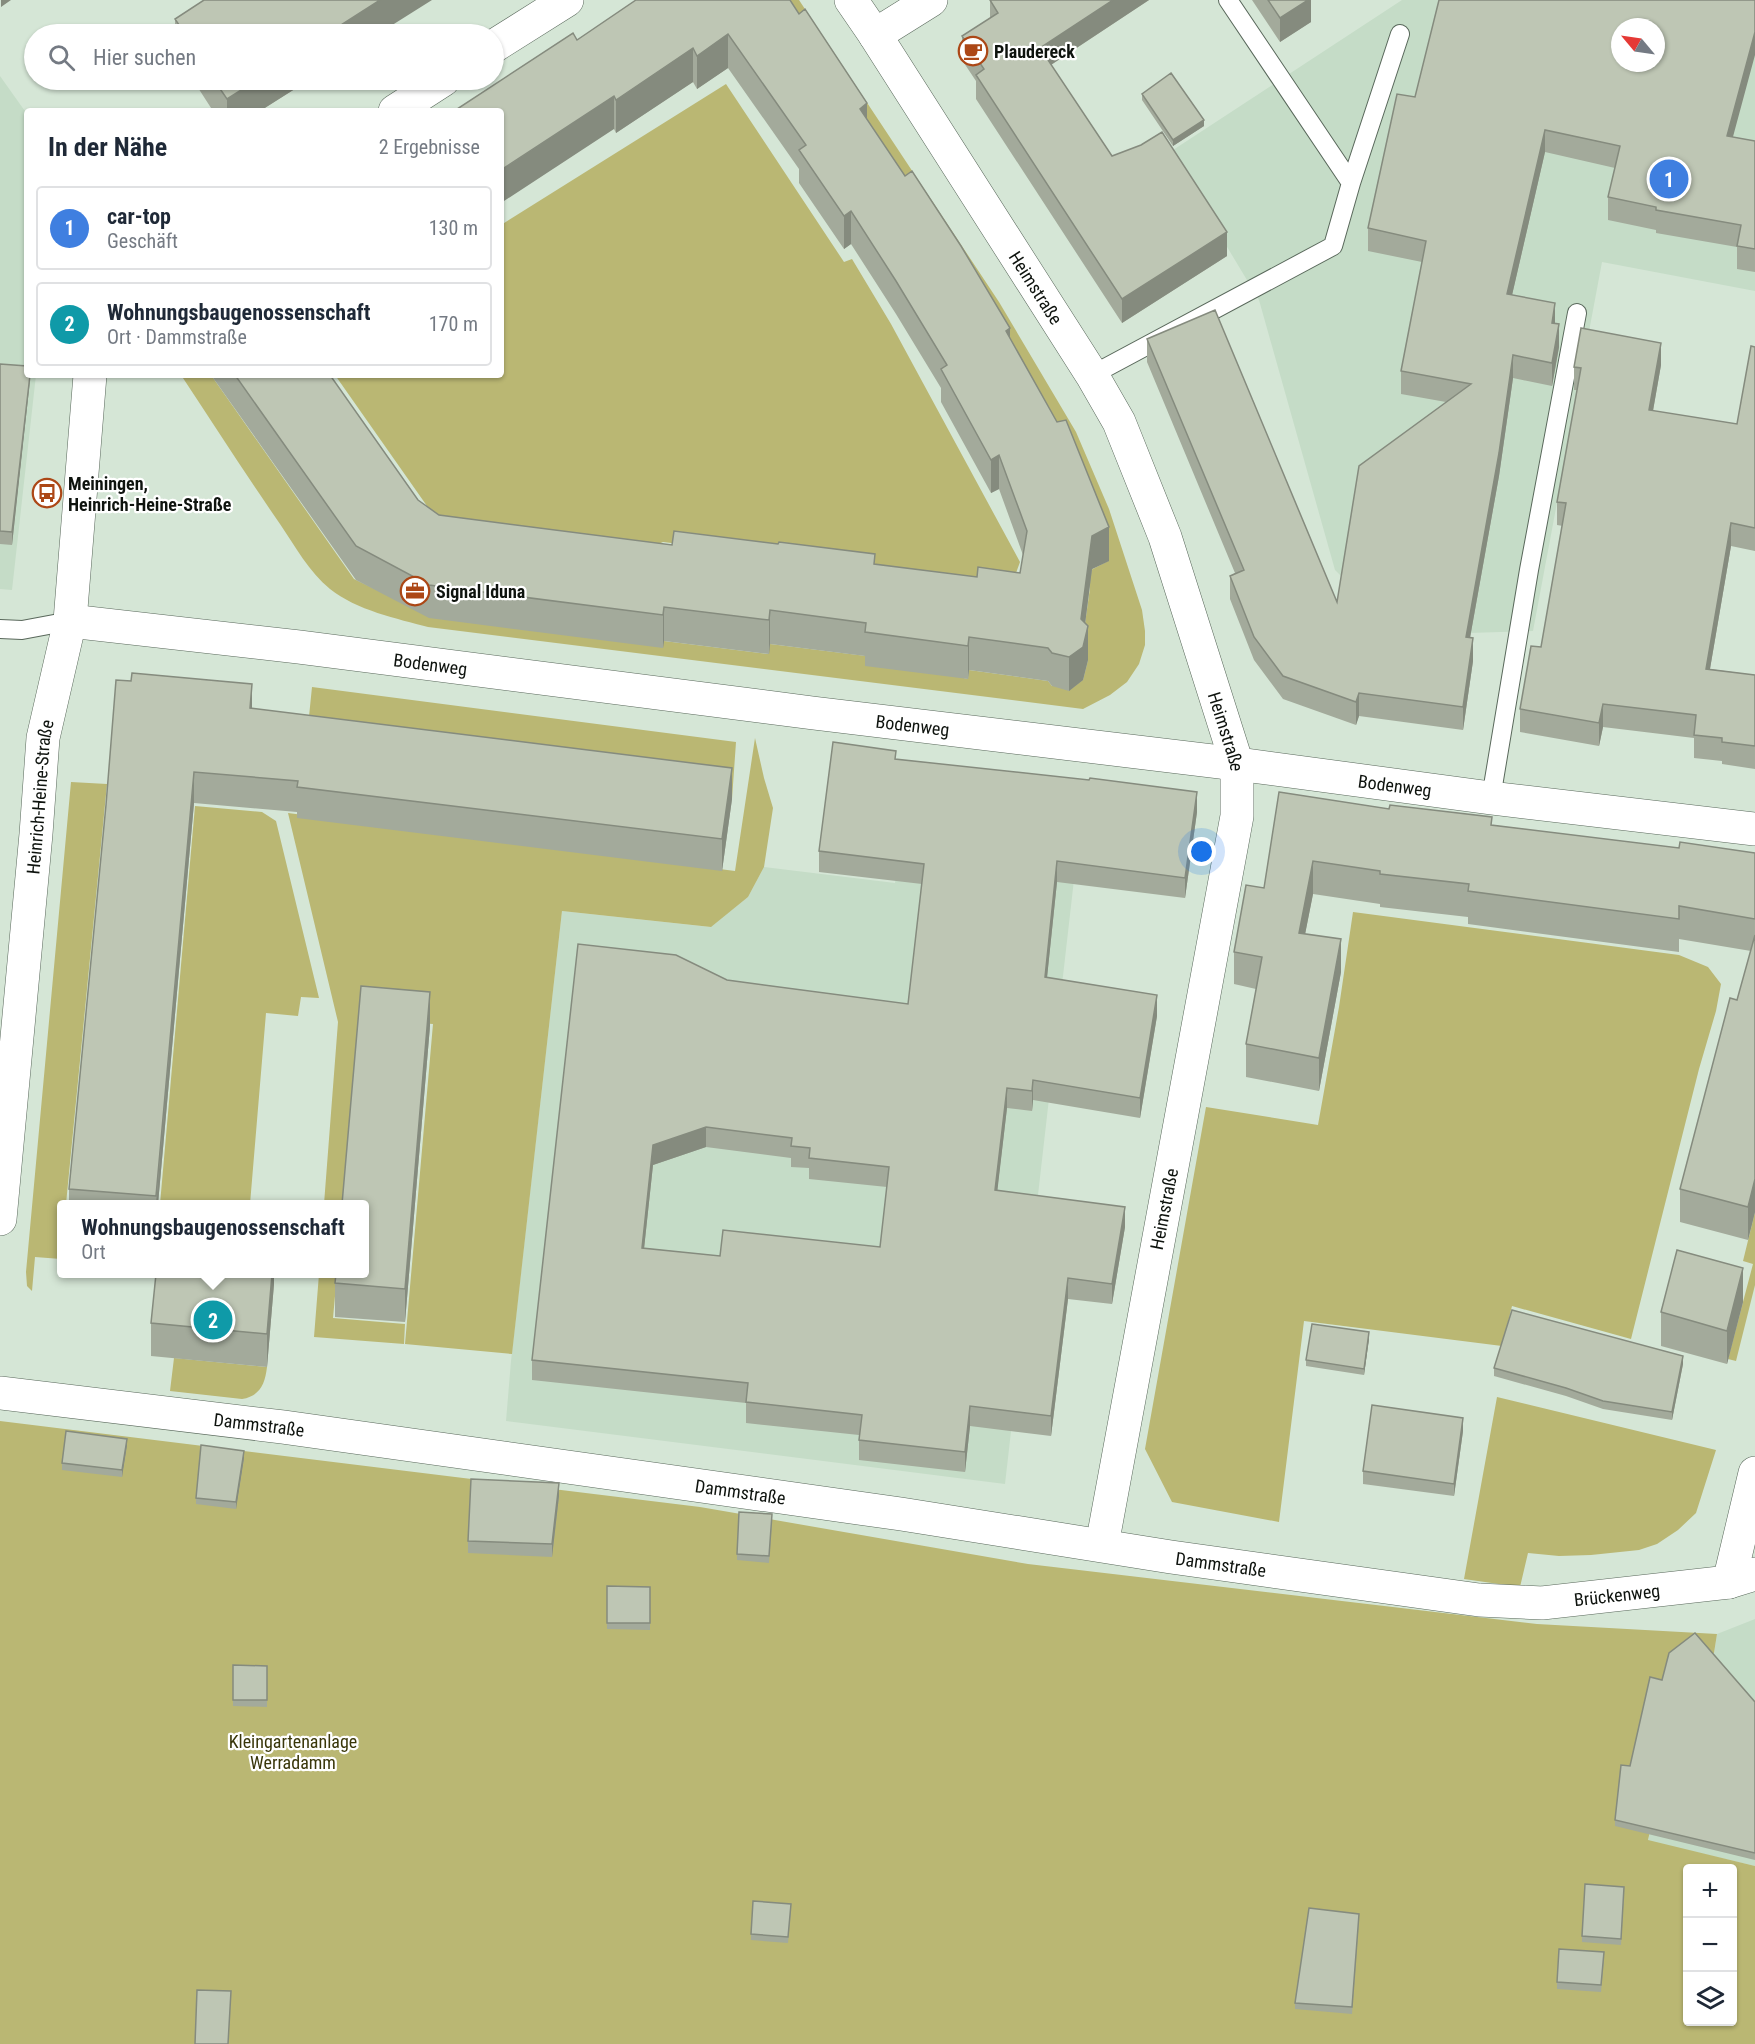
<!DOCTYPE html>
<html lang="de">
<meta charset="utf-8">
<style>
:root{--surface:#fff;--page:#f6f6f7;--text:#1f2937;--muted:#747a83;--line:#e0e1e3;--accent:#d93025}
body{margin:0;font-family:"Roboto Condensed",sans-serif;background:var(--page);color:var(--text)}
.controls{position:absolute;right:18px;bottom:18px;display:grid;overflow:hidden;border-radius:6px;box-shadow:0 2px 4px #0004}
.controls button{width:54px;height:54px;display:grid;place-items:center;padding:0;border:0;border-bottom:2px solid var(--line);background:var(--surface);color:var(--text);font:30px sans-serif}
.compass{position:absolute;left:1611px;top:18px;width:54px;height:54px;border-radius:50%;background:var(--surface);box-shadow:0 2px 4px #0004;rotate:299deg}
.you{position:absolute;left:1202px;top:852px;width:21px;height:21px;margin:-15px;border:4px solid #fff;border-radius:50%;background:#1a73e8;box-shadow:0 0 0 9px #1a73e833}
.badge{display:grid;place-items:center;width:39px;height:39px;border-radius:50%;background:var(--accent);color:#fff;font-size:20px;font-weight:700}
.pin{position:absolute;translate:-50% -50%;border:3px solid #fff;box-shadow:0 2px 6px #0006}
.popup{position:absolute;left:57px;top:1200px;width:312px;height:78px;box-sizing:border-box;display:grid;place-content:center;border-radius:6px;background:var(--surface);filter:drop-shadow(0 2px 4px #0005);font-size:20px;white-space:nowrap;color:var(--muted)}
.popup b{font-size:22px;color:var(--text)}
.popup::after{content:'';position:absolute;left:50%;top:100%;margin-left:-12px;border:12px solid transparent;border-top-color:var(--surface)}
.list{margin:0;padding:0;list-style:none}
h2{display:flex;justify-content:space-between;align-items:center;height:78px;margin:0;padding:0 24px;font-size:26px}
h2 small{font-size:20px;font-weight:400;color:var(--muted)}
.list li{display:grid;grid-template-columns:39px 1fr auto;gap:18px;align-items:center;box-sizing:border-box;height:84px;margin:0 12px 12px;padding:0 12px;border:2px solid var(--line);border-radius:6px}
.list b{display:block;font-size:22px;white-space:nowrap}
.list p{margin:0;font-size:20px;white-space:nowrap;color:var(--muted)}
.list em{font-size:20px;font-style:normal;color:var(--muted)}
.icon{flex:none;width:33px;height:33px;fill:none;stroke:currentColor;stroke-width:2;stroke-linecap:round;stroke-linejoin:round}
.map{position:relative;flex:none;width:1755px;height:2044px;overflow:hidden}
.search{position:absolute;background:var(--surface);box-shadow:0 2px 4px #0004;left:24px;top:24px;width:480px;height:66px;display:flex;align-items:center;gap:15px;box-sizing:border-box;padding:0 21px;border-radius:33px;color:var(--muted);font-size:22px}
.panel{position:absolute;background:var(--surface);box-shadow:0 2px 4px #0004;left:24px;top:108px;width:480px;height:270px;border-radius:6px}
.map>svg:first-child{display:block}
.built{fill:#c5dcc7;fill-rule:evenodd}
.green{fill:#bab773;fill-rule:evenodd}
.lines{fill:none;stroke-linecap:round;stroke-linejoin:round}
.lane-casing{stroke:#59685b;stroke-width:20}
.street-casing{stroke:#59685b;stroke-width:34}
.lane{stroke:#fff;stroke-width:18}
.street{stroke:#fff;stroke-width:33}
.wall{fill:#a3aa9b;fill-rule:evenodd}
.shaded-wall{fill:#858b7e}
.building{fill:#bec6b4;stroke:#858b7e;stroke-width:1.5;fill-rule:evenodd}
.labels{text-anchor:middle;dominant-baseline:central;stroke-width:4.5;stroke-linejoin:round;paint-order:stroke}
.poi-label{font-size:18px;font-weight:bold;fill:#0e130e;stroke:#fff;text-anchor:start}
.street-label{font-size:18px;fill:#0e130e;stroke:#fff}
.park-label{font-size:18px;fill:#393609;stroke:#fff}
</style>
<div class="map">
<svg width="1755" height="2044" viewBox="0 0 1755 2044">
<rect width="100%" height="100%" fill="#d5e6d6"/>
<!-- built -->
<path class="built" d="M1402,0H1755V291L1602,262L1533,631L1401,635L1335,570L1259,300L1170,152ZM1620,27H1656V63H1620Z
M0,76L27,114V375H36L12,590L0,589Z
M910,772L1084,792L1005,1484L506,1421L511,1361L562,911L710,927L748,897L764,867L895,883Z
M1755,1619V1866L1648,1841L1687,1672L1714,1654L1717,1634Z"/>
<!-- green -->
<path class="green" d="M767,0H799L999,302L1076,432L1109,509L1142,610L1145,631V645L1139,664L1127,682L1110,695L1083,709L428,627C398,619 356,610 330,589C309,572 295,546 280,524C246,475 214,425 181,375H211L354,579L387,595L664,641L768,654L770,644L866,656L968,679L969,670L1048,681L1052,686L1083,680L1088,660L1081,652L1090,588L1087,572L1108,561Z
M726,84L844,262L852,259L891,324L1020,562L1012,584L663,542L640,552L451,531L427,506L335,375H501V225Z
M312,687L736,742L732,799L306,746Z
M755,738L764,778L773,808L764,867L748,897L711,927L562,911L512,1354L405,1344L433,1024L359,1019L343,1204H324L338,1022L288,813L735,871Z
M71,782L107,784L66,1204H62L61,1259L35,1257L32,1291L27,1286L26,1272Z
M195,806L262,812L276,821L319,998L301,997L298,1016L266,1013L250,1204H160Z
M1353,912L1679,955L1708,967L1721,984L1716,1011L1699,1069L1631,1339L1512,1306L1502,1346L1304,1321L1279,1522L1172,1502L1145,1449L1206,1107L1318,1125L1339,1007Z
M1755,1212V1285L1736,1361L1728,1359L1753,1264L1743,1261Z
M319,1274H337L333,1318L405,1324L404,1344L314,1337Z
M174,1358L267,1367C265,1384 260,1396 242,1399L170,1391Z
M1497,1397L1716,1450L1696,1513L1678,1530L1657,1544L1639,1550L1591,1555L1559,1556L1528,1553L1520,1587L1464,1579Z
M0,1421L700,1507L1028,1564L1537,1624L1717,1634L1714,1653L1687,1672L1648,1840L1755,1866V2044H0ZM1688,1868H1732V2022H1688Z"/>
<g class="lines">
<!-- lane casing -->
<g class="lane-casing">
<path id="lane" d="M1228,0L1351,183L1400,34
M1092,375L1333,246L1351,183
M0,629L22,630L70,621
M1491,798L1529,570L1577,313"/>
</g>
<!-- street casing -->
<g class="street-casing">
<g id="street">
<path id="s1" d="M851,0L875,35L1092,375L1119,422L1165,537L1237,764V816L1102,1545"/>
<path d="M875,35L931,0"/>
<path d="M494,46L567,0"/>
<path d="M395,111L443,80"/>
<path id="s2" d="M70,621L299,647L813,713L1237,764L1491,798L1755,829"/>
<path id="s3" d="M0,1219L36,834L43,738L70,621L90,375"/>
<path id="s4" d="M0,1393L283,1427L901,1514L1171,1557L1479,1600L1542,1603L1729,1582L1755,1574"/>
<path d="M1729,1582L1755,1473"/>
</g>
</g>
<!-- lane -->
<use href="#lane" class="lane"/>
<!-- street -->
<use href="#street" class="street"/>
</g>
<!-- wall -->
<path class="wall" d="M790,0L1010,339L1109,561L1092,569L1085,623L1088,660L1083,680L1069,691L1052,686L1048,681L969,670L968,679L865,666V656L770,644L769,654L664,641L663,648L429,618L356,580L211,375H330L418,500L439,515L672,545L875,564L977,577L1020,573L1023,555L999,489L991,493L941,402V388L896,314L851,244L844,249L799,183V169L728,68L697,89L693,82L616,133L614,129L577,40Z
M990,0H1149L1051,65L1112,156L1227,256L1122,323L976,99V81L962,60V36L990,18Z
M1252,0H1311V22L1280,42Z
M175,19L378,34H175Z
M193,80H309L260,111H213Z
M1142,94L1204,126L1173,146L1142,100Z
M1415,97L1733,137L1755,141V272L1737,269V247L1656,233V230L1608,220V197L1615,168L1545,152L1512,295L1555,323L1559,347L1552,386L1513,378L1499,476L1470,638L1473,661L1463,730L1359,716L1356,725L1283,699L1254,660L1230,599V576L1235,573L1147,362V339L1337,602L1446,402L1401,394V371L1422,262L1368,251V228Z
M1755,347V551L1731,546L1710,669L1755,675V769L1722,764V761L1694,758V738L1603,727L1599,746L1520,732V709L1541,647L1563,526L1557,525V502L1577,390H1574V367L1661,365L1653,411L1737,424Z
M0,364L30,375L12,545L0,544Z
M252,708L732,799L722,871L297,818V812L194,803L158,1204H69V1189L106,805Z
M896,759L1197,812L1185,898L1057,882L1047,977L1157,1016L1140,1118L1033,1100L1032,1111L1007,1108L997,1191L1125,1227L1112,1304L1068,1299L1051,1436L970,1426L965,1472L859,1460V1435L746,1423V1403L532,1380V1360L727,980L908,1004L922,884L819,872V851ZM706,1147L791,1158V1167L809,1168V1179L887,1187L880,1247L720,1256L644,1248L653,1165Z
M1279,792L1492,825L1679,848L1755,853V1212L1748,1240L1680,1222V1189L1737,1000L1751,951L1679,939V952L1468,924V917L1380,907V904L1313,894L1305,934L1341,972L1319,1091L1246,1077V1044L1256,989L1234,984V952L1264,888Z
M430,1026L405,1322L335,1317V1283Z
M274,1274V1284L267,1367L151,1356V1323Z
M1743,1302L1727,1364L1661,1346V1312Z
M1369,1339L1364,1375L1306,1366V1360Z
M1683,1364L1672,1420L1603,1409L1566,1396L1494,1376V1368Z
M1463,1431L1454,1496L1363,1484V1471Z
M127,1445L122,1477L62,1470V1463Z
M244,1458L236,1509L196,1504V1498Z
M559,1496L552,1557L468,1553V1541Z
M772,1520L769,1563L737,1560V1554Z
M607,1586L650,1587V1630L607,1629Z
M233,1665L267,1666V1707L233,1706Z
M1662,1680L1755,1702V1860L1615,1826V1820L1630,1766Z
M1624,1893L1621,1945L1582,1942V1936Z
M791,1910L788,1943L751,1940V1934Z
M1359,1920L1352,2014L1295,2009V2003Z
M1604,1959L1601,1992L1557,1989V1982Z"/>
<!-- shaded-wall -->
<path class="shaded-wall" d="M1,0H11L1,7Z
M380,0H432L378,34H327Z
M1113,0H1149L1040,72V48Z
M1308,0H1311V22L1280,42V18Z
M1755,32V55L1727,159V136Z
M728,34V68L697,89V56Z
M693,48V82L616,133V100Z
M257,80H309L260,111H227V99Z
M614,96V129L501,203V170Z
M867,103V137L860,109Z
M1204,120V126L1173,146V140Z
M1545,130V152L1507,317V294Z
M851,211V244L844,249V216Z
M1227,232V256L1122,323V299Z
M1555,303V326L1552,323Z
M1559,324V347L1552,386V363Z
M1010,328V361L1006,331Z
M1661,343V365L1649,433V410Z
M1513,355V378L1499,476L1466,660V637Z
M30,375V380L12,545V532Z
M999,455V489L991,493V460Z
M1731,523V546L1706,692V669Z
M1109,527V561L1092,569L1082,648L1088,626V660L1083,680L1069,691V657L1081,619L1092,536Z
M664,607V641L663,648V615Z
M770,610V644L769,654V620Z
M969,637V670L968,679V646Z
M1473,638V661L1463,730V707Z
M252,684V715L250,708Z
M1359,693V716L1356,725V702Z
M1603,704V727L1599,746V723Z
M732,768V799L722,871V839Z
M194,772V803L158,1204H156Z
M1197,792V812L1185,898V878Z
M1057,861V882L1045,997V977Z
M1313,861V894L1299,965V933Z
M1341,939V972L1319,1091V1058Z
M430,992V1026L405,1322V1289Z
M1157,995V1016L1140,1118V1098Z
M1033,1080V1100L1032,1111V1091Z
M1007,1088V1108L995,1211V1190Z
M706,1127V1147L653,1165L642,1268V1248L653,1145Z
M1755,1179V1212L1748,1240V1207Z
M1125,1207V1227L1112,1304V1284Z
M1743,1268V1302L1727,1364V1331Z
M272,1274H274V1284L267,1367V1334Z
M1068,1278V1299L1051,1436V1416Z
M1369,1332V1339L1364,1375V1369Z
M1683,1356V1364L1672,1420V1412Z
M970,1406V1426L965,1472V1452Z
M1463,1418V1431L1454,1496V1484Z
M127,1439V1445L122,1477V1470Z
M244,1451V1458L236,1509V1502Z
M559,1483V1496L552,1557V1544Z"/>
<!-- building -->
<path class="building" d="M204,0H380L327,34H185L175,19Z
M636,0H790L799,14L805,9L867,103L860,109L905,176L912,171L961,246L1010,328L1006,331L1057,422L1066,420L1109,527L1092,536L1081,619L1088,626L1083,647L1069,657L1052,653L1048,648L969,637L968,646L865,632L866,623L770,610L769,620L664,607L663,615L429,585L356,546L235,375H330L418,500L439,515L672,545L674,531L778,544L779,542L875,554L874,564L977,577L978,567L1020,573L1027,531L999,455L991,460L941,369L947,365L896,281L851,211L844,216L799,150L806,145L728,34L697,56L693,48L616,100L614,96L501,170V111H454L573,33L577,40Z
M990,0H1113L1040,48L1112,156L1141,145L1162,132L1227,232L1122,299L976,75L984,69L962,36L998,13Z
M1268,0H1308L1280,18Z
M1439,0H1755V32L1727,136L1755,141V249L1737,246L1741,225L1656,210V207L1608,197L1620,146L1545,130L1507,294L1555,303L1552,323L1559,324L1552,363L1513,355L1499,453L1466,637L1473,638L1463,707L1359,693L1356,702L1283,676L1254,637L1230,576L1244,570L1147,339L1215,310L1337,602L1359,466L1471,384L1401,371L1426,241L1368,228L1397,94L1415,97ZM1620,27H1656V63H1620Z
M1171,73L1204,120L1173,140L1142,94Z
M214,80H257L227,99Z
M1581,328L1661,343L1649,410L1737,424L1751,346L1755,347V528L1731,523L1706,669L1755,675V746L1722,742V738L1694,735L1696,715L1603,704L1599,723L1520,709L1531,646L1541,647L1566,503L1557,502L1581,368L1574,367Z
M0,364L27,366V375H30L12,532L0,531Z
M132,673L252,684L250,708L732,768L722,839L297,787L298,781L194,772L156,1196L69,1189L106,805L116,680L131,681Z
M833,742L896,751L895,759L1089,780L1090,778L1197,792L1185,878L1057,861L1045,977L1157,995L1140,1098L1033,1080L1032,1091L1007,1088L995,1190L1125,1207L1112,1284L1068,1278L1051,1416L970,1406L965,1452L859,1440L862,1415L746,1402L748,1383L532,1360L578,944L676,955L727,980L908,1004L924,864L819,851ZM706,1127L792,1138L791,1146L810,1148L809,1158L889,1167L880,1247L723,1230L720,1256L642,1248L653,1145Z
M1279,792L1389,809L1390,805L1492,817L1491,825L1679,848L1680,842L1755,853V919L1679,906V919L1468,891L1469,884L1380,874V871L1313,861L1299,933L1341,939L1319,1058L1246,1044L1262,957L1234,952L1246,885L1264,888Z
M1755,935V1179L1748,1207L1680,1189L1730,998L1737,1000Z
M361,986L430,992L405,1289L335,1283L336,1274H364V1204H342Z
M1677,1250L1743,1268L1727,1331L1661,1312Z
M156,1274H272L267,1334L151,1323Z
M1512,1310L1683,1356L1672,1412L1603,1401L1566,1388L1494,1368Z
M1312,1324L1369,1332L1364,1369L1306,1360Z
M1372,1405L1463,1418L1454,1484L1363,1471Z
M66,1431L127,1439L122,1470L62,1463Z
M201,1445L244,1451L236,1502L196,1498Z
M471,1479L559,1483L552,1544L468,1541Z
M739,1512L772,1514L769,1556L737,1554Z
M607,1586L650,1587V1623H607Z
M1695,1633L1755,1702V1853L1615,1820L1621,1765L1630,1766L1650,1677L1662,1680L1669,1653Z
M233,1665L267,1666V1700H233Z
M1585,1884L1624,1887L1621,1939L1582,1936Z
M753,1901L791,1904L788,1937L751,1934Z
M1309,1908L1359,1914L1352,2007L1295,2003Z
M1559,1949L1604,1952L1601,1985L1557,1982Z
M197,1990L231,1991L228,2044H195Z"/>
<!-- icons -->
<defs>
<g id="cafe-ring" transform="scale(1.5)"><circle r="9.5" fill="#fff" stroke="#ac4716" stroke-width="1.5"/><path d="M-5.5-4.5H6V0H3Q3 3.5 0 3.5H-2.5Q-5.5 3.5-5.5 0ZM3-3.2v2h1.7v-2ZM-6 4.5H4V6H-6Z" fill="#ac4716"/></g>
<g id="bus-ring" transform="scale(1.5)"><circle r="9.5" fill="#fff" stroke="#ac4716" stroke-width="1.5"/><path d="M-5-6H5V4H4V6H2V4H-2V6H-4V4H-5ZM-3.5-4V0h7V-4ZM-3.5 1.2v1.5H-2V1.2ZM2 1.2v1.5H3.5V1.2Z" fill="#ac4716"/></g>
<g id="office-ring" transform="scale(1.5)"><circle r="9.5" fill="#fff" stroke="#ac4716" stroke-width="1.5"/><path d="M-6-3h4V-5.5h4V-3h4V5H-6ZM-1-4.5V-3h2v-1.5ZM-6 0V1H6V0Z" fill="#ac4716"/></g>
</defs>
<g fill-rule="evenodd">
<use href="#cafe-ring" x="973" y="51"/>
<use href="#bus-ring" x="47" y="493"/>
<use href="#office-ring" x="415" y="591"/>
</g>
<g class="labels">
<!-- poi labels -->
<g class="poi-label">
<text x="994" y="51">Plaudereck</text>
<text x="68" y="483">Meiningen,<tspan x="68" dy="21">Heinrich-Heine-Straße</tspan></text>
<text x="436" y="591">Signal Iduna</text>
</g>
<!-- street labels -->
<g class="street-label">
<text stroke="none"><textPath href="#s1" startOffset="342">Heimstraße</textPath></text>
<text stroke="none"><textPath href="#s2" startOffset="363">Bodenweg</textPath></text>
<text stroke="none"><textPath href="#s2" startOffset="849">Bodenweg</textPath></text>
<text stroke="none"><textPath href="#s1" startOffset="828">Heimstraße</textPath></text>
<text stroke="none"><textPath href="#s2" startOffset="1335">Bodenweg</textPath></text>
<text stroke="none"><textPath href="#s3" startOffset="424">Heinrich-Heine-Straße</textPath></text>
<text transform="translate(1164 1209) rotate(-79)">Heimstraße</text>
<text stroke="none"><textPath href="#s4" startOffset="261">Dammstraße</textPath></text>
<text stroke="none"><textPath href="#s4" startOffset="747">Dammstraße</textPath></text>
<text stroke="none"><textPath href="#s4" startOffset="1233">Dammstraße</textPath></text>
<text stroke="none"><textPath href="#s4" startOffset="1632">Brückenweg</textPath></text>
</g>
<!-- park labels -->
<g class="park-label">
<text x="293" y="1741">Kleingartenanlage<tspan x="293" dy="21">Werradamm</tspan></text>
</g>
</g>
</svg>
<div class="controls">
<button>+</button>
<button>−</button>
<button><svg class="icon" aria-label="layers" viewBox="0 0 24 24"><path d="M12 4l9 5-9 5-9-5zM3 14l9 5 9-5"/></svg></button>
</div>
<svg class="compass" viewBox="-18 -18 36 36"><path d="M0-13l5 13h-10z" fill="#e53935"/><path d="M0 13l5-13h-10z" fill="#747a83"/></svg>
<div class="you"></div>
<div class="pin badge" style="left:1669px;top:179px;background:#3f7fe0">1</div>
<div class="pin badge" style="left:213px;top:1320px;background:#0f9aa8">2</div>
<div class="popup"><b>Wohnungsbaugenossenschaft</b>Ort</div>
<div class="search"><svg class="icon" aria-label="search" viewBox="0 0 24 24"><circle cx="10" cy="10" r="6"/><path d="M15 15l6 6"/></svg>Hier suchen</div>
<section class="panel">
<h2>In der Nähe<small>2 Ergebnisse</small></h2>
<ul class="list">
<li><span class="badge" style="background:#3f7fe0">1</span><div><b>car-top</b><p>Geschäft</p></div><em>130 m</em></li>
<li><span class="badge" style="background:#0f9aa8">2</span><div><b>Wohnungsbaugenossenschaft</b><p>Ort · Dammstraße</p></div><em>170 m</em></li>
</ul>
</section>
</div>
